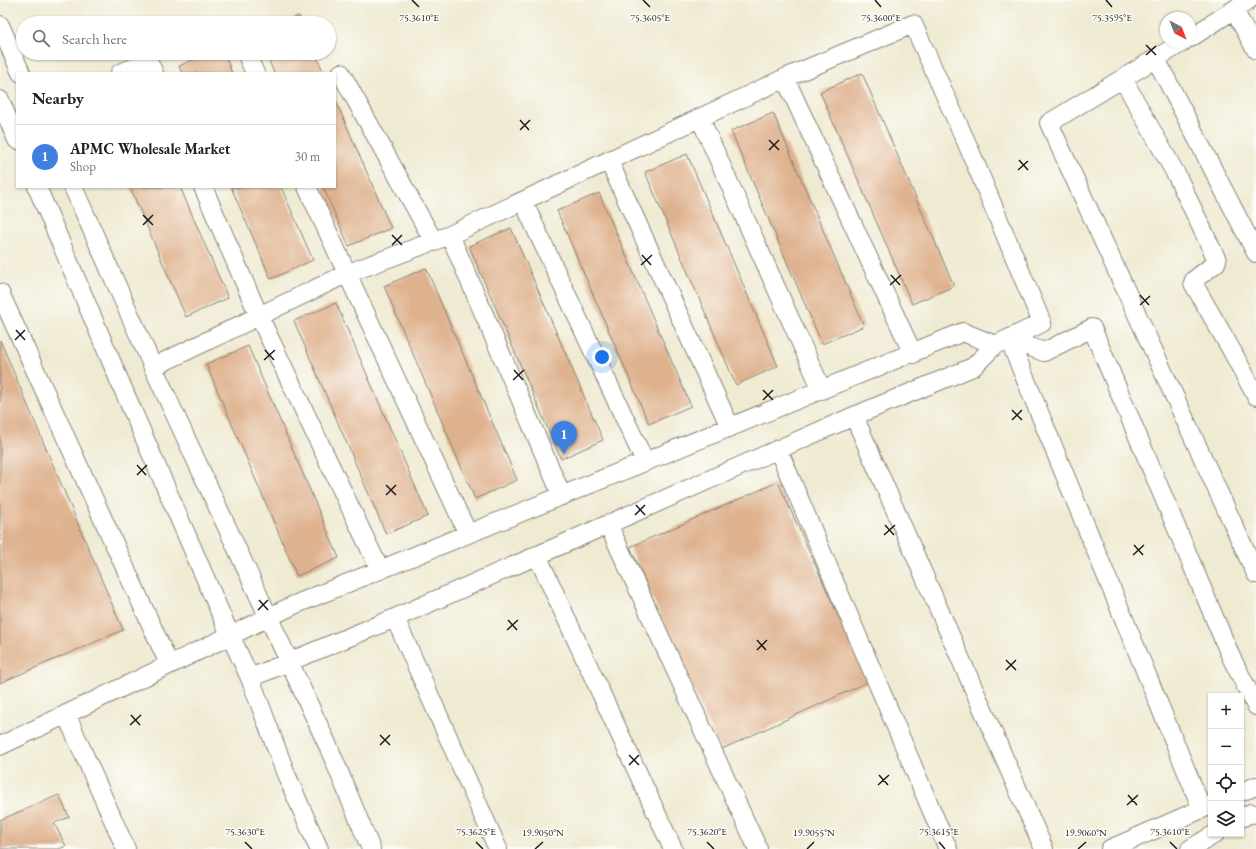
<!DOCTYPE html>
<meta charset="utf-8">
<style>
:root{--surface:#fff;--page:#f2f2f2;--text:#202124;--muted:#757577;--line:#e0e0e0;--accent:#1f6fb2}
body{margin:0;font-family:"EB Garamond",serif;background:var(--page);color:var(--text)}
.controls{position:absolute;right:12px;bottom:12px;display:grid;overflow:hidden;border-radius:0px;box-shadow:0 1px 3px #0004}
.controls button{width:36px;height:36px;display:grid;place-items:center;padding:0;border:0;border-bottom:1px solid var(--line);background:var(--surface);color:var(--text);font:20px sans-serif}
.compass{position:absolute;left:1160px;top:12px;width:36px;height:36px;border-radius:50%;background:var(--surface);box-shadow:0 1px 3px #0004;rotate:138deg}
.you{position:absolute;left:602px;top:357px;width:14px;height:14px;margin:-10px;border:3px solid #fff;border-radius:50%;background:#1a73e8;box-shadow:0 0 0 6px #1a73e833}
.badge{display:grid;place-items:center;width:26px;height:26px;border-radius:50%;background:var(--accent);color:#fff;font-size:13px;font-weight:700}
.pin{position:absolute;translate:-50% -33px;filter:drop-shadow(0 1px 2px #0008)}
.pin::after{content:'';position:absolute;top:21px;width:14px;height:12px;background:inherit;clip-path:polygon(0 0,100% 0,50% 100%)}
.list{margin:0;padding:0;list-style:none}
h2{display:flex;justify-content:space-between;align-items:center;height:52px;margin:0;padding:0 16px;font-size:17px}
h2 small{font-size:13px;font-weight:400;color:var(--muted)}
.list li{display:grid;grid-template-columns:26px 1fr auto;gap:12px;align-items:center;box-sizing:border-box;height:64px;padding:0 16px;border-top:1px solid var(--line)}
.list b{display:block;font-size:15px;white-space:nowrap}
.list p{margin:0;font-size:13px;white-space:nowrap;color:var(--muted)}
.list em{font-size:13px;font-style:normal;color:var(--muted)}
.icon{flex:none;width:22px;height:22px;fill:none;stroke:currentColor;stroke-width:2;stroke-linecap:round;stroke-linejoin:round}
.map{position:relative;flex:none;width:1256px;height:849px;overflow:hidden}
.search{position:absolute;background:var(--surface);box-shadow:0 1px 3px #0004;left:16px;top:16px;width:320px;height:44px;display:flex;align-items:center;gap:10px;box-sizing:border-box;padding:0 14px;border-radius:22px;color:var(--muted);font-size:15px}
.panel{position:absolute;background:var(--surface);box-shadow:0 1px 3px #0004;left:16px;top:72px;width:320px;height:116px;border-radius:0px}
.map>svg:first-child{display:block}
.building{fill:#dfb28f}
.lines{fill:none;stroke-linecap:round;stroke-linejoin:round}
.minor-casing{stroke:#868377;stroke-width:20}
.minor{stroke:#fff;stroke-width:18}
.ticks{fill:none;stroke:#1c1c1c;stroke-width:1.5}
.ticks-label{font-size:10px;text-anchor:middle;fill:#1c1c1c;stroke:#fdfcf7;stroke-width:3;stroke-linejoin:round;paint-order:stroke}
</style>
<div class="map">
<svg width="1256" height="849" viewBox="0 0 1256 849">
<rect width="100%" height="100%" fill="#fdfcf7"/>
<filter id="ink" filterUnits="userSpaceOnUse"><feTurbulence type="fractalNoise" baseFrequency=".025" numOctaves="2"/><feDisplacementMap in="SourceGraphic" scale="8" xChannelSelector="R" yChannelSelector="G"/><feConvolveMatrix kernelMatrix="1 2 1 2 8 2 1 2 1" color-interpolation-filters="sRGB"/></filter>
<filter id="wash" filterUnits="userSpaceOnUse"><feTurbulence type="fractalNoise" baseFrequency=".012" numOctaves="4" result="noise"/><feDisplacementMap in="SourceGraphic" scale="16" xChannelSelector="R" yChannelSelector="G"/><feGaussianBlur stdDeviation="0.9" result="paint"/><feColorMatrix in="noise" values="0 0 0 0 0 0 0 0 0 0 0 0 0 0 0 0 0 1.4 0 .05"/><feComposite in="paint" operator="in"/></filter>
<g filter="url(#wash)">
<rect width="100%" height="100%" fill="#efead2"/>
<g id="blocks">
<!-- building -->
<path class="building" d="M299,16L302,23H283Z
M209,53H224L232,73H182L179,66Z
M266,53H315L324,73H274Z
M862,73L954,286L912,304L820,92Z
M335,99L391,228L349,246L323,187H335Z
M773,113L864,326L822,344L731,131Z
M687,154L778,366L736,385L645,172Z
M130,187H180L228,298L186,317Z
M231,187H281L313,260L271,279Z
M599,193L691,406L649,424L557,211Z
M511,228L603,440L561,459L469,246Z
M426,268L517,480L475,499L384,286Z
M336,303L428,516L386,534L294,321Z
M0,340L123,630L0,683Z
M248,346L339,558L297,576L206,364Z
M778,482L868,682L720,750L630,547Z
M59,795L69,817L54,823L66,846L59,849H0V820Z"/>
</g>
</g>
<g filter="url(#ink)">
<use href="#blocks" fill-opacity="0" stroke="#868377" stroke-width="1"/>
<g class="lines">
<!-- minor casing -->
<g class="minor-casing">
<path id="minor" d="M1234,10L1256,50
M0,25L21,73
M1190,38L1249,0
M1183,42L1049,123L1256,574
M246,53L255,73
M1156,59L1256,253
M120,73L149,62L154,73
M341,73L434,242
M785,78L913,354
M1123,79L1177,176L1217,260L1216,263L1194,280L1193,283L1232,351L1256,396
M0,100L17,140
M700,118L822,390
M609,161L730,427
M37,187L120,382L230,635L250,678L286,774L319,849
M73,187L153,367L329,748L371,849
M203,187L259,316L380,570
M307,187L468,534
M523,201L645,462
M0,293L169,664
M1009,339L1202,809
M1009,339L1044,352L1092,328L1231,657L1256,706
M153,367L346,274L450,235L562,496
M854,416L1044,849
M778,449L948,849
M608,524L758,849
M537,555L673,849
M395,618L498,849
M250,678L395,618L854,416L973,367L995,345L1042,323L968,146L913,24L785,78L450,235
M66,714L126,849
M0,746L294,605L963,332L995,345
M1241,792L1256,786
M1241,818L1251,813L1256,814
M1110,849L1211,805
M1190,849L1215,834"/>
</g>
<!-- minor -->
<use href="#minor" class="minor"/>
</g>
</g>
<!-- ticks -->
<path class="ticks" d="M412,0L419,7M643,0L650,7M875,0L881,7M1106,0L1112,7M1146,45L1156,55M1146,55L1156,46M520,120L529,130M520,130L530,120M769,140L779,150M769,150L779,140M1019,160L1028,170M1018,170L1028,161M143,215L153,225M143,225L153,215M392,235L402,245M392,245L402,235M642,255L651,265M641,265L652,255M891,275L900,285M890,285L901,275M1140,295L1149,305M1140,305L1150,296M16,330L25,340M15,340L25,330M265,350L274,360M264,360L275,350M514,370L523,380M513,380L524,370M763,390L773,400M763,400L773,390M1012,410L1022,420M1012,420L1022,410M137,465L146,475M137,475L147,465M386,485L396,495M386,495L396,485M636,505L645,515M635,515L645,505M885,525L894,535M884,535L895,525M1134,545L1143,555M1133,555L1144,545M259,600L268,610M258,610L268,600M508,620L517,630M507,630L518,620M757,640L766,650M757,650L767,640M1006,660L1016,670M1006,670L1016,660M131,715L140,725M130,725L141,715M380,735L390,745M380,745L390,735M629,755L639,765M629,765L639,755M879,775L888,785M878,785L889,775M1128,795L1137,805M1127,805L1138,795M245,842L252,849M476,842L483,849M707,842L714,849M939,842L945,849M1170,842L1177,849M535,849L543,842M807,849L814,842M1078,849L1086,842"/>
<g class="ticks-label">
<text x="419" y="21">75.3610°E</text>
<text x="650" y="21">75.3605°E</text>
<text x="881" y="21">75.3600°E</text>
<text x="1112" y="21">75.3595°E</text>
<text x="245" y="835">75.3630°E</text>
<text x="476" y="835">75.3625°E</text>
<text x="707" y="835">75.3620°E</text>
<text x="939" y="835">75.3615°E</text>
<text x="1170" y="835">75.3610°E</text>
<text x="543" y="836">19.9050°N</text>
<text x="814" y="836">19.9055°N</text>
<text x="1086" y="836">19.9060°N</text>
</g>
</svg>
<div class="controls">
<button>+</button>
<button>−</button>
<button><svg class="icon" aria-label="locate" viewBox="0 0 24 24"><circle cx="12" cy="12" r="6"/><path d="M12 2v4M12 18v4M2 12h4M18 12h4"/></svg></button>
<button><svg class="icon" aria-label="layers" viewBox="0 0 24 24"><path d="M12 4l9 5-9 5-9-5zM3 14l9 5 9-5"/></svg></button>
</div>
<svg class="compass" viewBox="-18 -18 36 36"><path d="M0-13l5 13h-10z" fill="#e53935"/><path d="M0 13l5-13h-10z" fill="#757577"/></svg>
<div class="you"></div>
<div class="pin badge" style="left:564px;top:454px;background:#3f7fe0">1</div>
<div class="search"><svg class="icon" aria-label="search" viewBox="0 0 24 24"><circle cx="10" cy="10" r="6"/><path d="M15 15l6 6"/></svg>Search here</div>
<section class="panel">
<h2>Nearby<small></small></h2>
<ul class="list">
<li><span class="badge" style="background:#3f7fe0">1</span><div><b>APMC Wholesale Market</b><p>Shop</p></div><em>30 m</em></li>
</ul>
</section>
</div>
